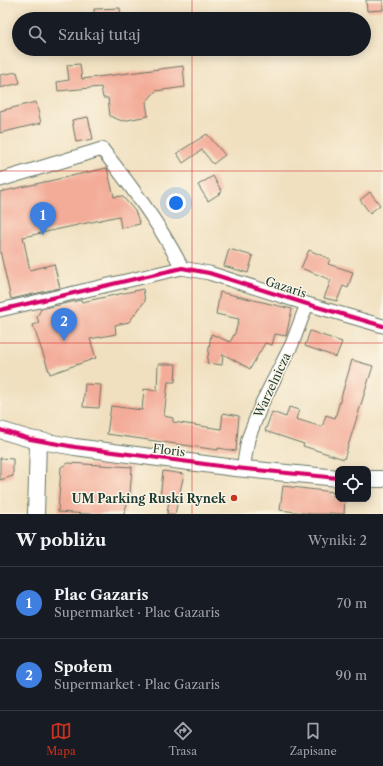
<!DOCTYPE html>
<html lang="pl">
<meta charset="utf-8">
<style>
:root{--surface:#171b24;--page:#20242c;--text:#f1f3f6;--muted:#9ea1a6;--line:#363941;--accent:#c8321e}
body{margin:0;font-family:"Libre Caslon Text",serif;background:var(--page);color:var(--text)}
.controls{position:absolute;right:12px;bottom:12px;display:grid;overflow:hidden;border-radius:8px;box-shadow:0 2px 10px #0003}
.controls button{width:36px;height:36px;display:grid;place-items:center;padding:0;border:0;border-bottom:1px solid var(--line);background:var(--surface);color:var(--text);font:20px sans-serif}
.you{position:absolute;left:176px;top:203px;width:14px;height:14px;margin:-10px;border:3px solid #fff;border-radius:50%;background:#1a73e8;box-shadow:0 0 0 6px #1a73e833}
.badge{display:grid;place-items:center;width:26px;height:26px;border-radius:50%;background:var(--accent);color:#fff;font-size:13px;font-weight:700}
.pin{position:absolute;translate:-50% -33px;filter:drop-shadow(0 1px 2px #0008)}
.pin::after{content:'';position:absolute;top:21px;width:14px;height:12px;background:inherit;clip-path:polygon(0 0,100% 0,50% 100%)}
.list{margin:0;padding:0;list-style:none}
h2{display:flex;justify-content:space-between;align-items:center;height:52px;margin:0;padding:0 16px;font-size:17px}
h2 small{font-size:13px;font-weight:400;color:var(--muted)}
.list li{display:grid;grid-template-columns:26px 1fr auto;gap:12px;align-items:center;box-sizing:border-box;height:72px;padding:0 16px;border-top:1px solid var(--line)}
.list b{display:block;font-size:15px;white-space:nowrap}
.list p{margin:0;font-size:13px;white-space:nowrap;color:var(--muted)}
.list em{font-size:13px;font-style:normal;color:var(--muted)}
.icon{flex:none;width:22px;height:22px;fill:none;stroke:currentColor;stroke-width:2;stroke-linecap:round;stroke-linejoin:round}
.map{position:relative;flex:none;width:383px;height:514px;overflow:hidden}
.search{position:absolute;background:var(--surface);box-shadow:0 2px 10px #0003;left:12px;right:12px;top:12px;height:44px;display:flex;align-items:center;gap:10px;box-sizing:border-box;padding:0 14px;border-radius:22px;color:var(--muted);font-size:15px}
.sheet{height:196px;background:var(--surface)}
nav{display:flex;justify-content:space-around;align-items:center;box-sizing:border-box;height:56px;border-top:1px solid var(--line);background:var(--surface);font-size:11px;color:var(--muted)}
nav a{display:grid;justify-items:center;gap:2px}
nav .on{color:var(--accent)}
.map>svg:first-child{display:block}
.building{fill:#f3ac98}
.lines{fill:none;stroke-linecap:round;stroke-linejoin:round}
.minor-casing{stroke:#687665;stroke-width:15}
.tertiary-casing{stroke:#687665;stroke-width:18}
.minor{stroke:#fff;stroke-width:13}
.tertiary{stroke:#fff;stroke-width:16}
.cycleway-casing{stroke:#fcf5e5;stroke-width:6}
.cycleway{stroke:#d6006c;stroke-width:4}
.grid{fill:none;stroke:#d62828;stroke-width:1;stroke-opacity:0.55}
.poi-dot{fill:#c8321e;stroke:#fcf5e5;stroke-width:1.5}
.labels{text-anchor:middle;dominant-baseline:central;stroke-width:3;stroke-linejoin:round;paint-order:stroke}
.street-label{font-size:12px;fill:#1f3d34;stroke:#fcf5e5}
.poi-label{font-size:12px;font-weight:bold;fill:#1f3d34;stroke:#fcf5e5;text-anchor:end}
</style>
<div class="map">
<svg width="383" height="514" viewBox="0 0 383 514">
<rect width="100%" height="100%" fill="#fcf5e5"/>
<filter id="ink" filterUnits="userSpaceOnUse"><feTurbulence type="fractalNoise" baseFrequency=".025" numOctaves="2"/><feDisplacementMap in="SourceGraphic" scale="8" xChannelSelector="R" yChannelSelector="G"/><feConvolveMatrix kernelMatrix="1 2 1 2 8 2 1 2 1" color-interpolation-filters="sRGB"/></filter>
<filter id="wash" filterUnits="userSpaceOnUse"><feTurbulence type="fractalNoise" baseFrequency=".012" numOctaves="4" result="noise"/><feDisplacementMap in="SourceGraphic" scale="16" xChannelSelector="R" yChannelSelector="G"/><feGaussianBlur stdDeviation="0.9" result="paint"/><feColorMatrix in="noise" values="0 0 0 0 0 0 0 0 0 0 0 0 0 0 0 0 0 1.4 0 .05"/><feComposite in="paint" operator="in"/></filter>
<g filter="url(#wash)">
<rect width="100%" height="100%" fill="#f0e0c0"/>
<g id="blocks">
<!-- building -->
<path class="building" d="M366,0H383V10L367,11Z
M120,8L121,19H94V9Z
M80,64L82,79L183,66L185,87L156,91L146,102L148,116L122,121L110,116L108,98H103L101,87L58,91L57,82L69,80L67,65Z
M17,72L20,83L0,88V75Z
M36,102L41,123L0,133V111Z
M88,117L93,139L76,142L72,120Z
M207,134L225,155L213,164L202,150L183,163L177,153Z
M107,168L114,197L122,196L135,211L140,224L121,228L119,216L23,237L30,270L54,264L60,288L11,299L0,251V192Z
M213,176L222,192L208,201L198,185Z
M370,192L380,205L370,213L360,200Z
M229,249L253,256L248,273L224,266Z
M309,250L330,259L328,264L353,272L348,288L343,286L337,301L324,298L331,280L301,268Z
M143,289L145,301L129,322L115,325L116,334L90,339L96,358L50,374L33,325L39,323L37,317L41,309L81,300L82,302Z
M220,292L292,309L286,336L275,334L272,345L265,343L250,369L223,354L222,365L207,363L211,334L230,342L235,333L239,319L216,314Z
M310,331L342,342L336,357L305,346Z
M352,360L373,366L344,459L303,446L304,444L265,431L272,412L286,417L289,407L299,410L296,419L322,427L326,415L335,418Z
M158,364H176L175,382H168L164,416L173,418V422L221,429L223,413L239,416L236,451L218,448V450L107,434L111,406L142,410L144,389L157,391Z
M85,384L101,385L99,408L83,407Z
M0,458L13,459V476L0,480Z
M68,463L132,467L130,493L124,514H88L58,512L61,467Z
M163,471L184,474L175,514H167L169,499L160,498Z
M283,486L333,492L332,496L338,497V499H345L344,514L330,513V514H312L280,510Z"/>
</g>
</g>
<g filter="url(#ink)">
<use href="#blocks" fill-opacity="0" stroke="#687665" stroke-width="1"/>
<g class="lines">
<!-- minor casing -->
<g class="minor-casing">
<path id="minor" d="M0,180L102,149C131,186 161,226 182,268
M0,310L182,268L209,273L307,304L383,326
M243,469L248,439L262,403L292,344L307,304"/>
</g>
<!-- tertiary casing -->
<g class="tertiary-casing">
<path id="tertiary" d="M0,430L30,439L75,447L235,468L338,478
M368,479H383
M36,514L38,441"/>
</g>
<!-- minor -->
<use href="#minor" class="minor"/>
<!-- tertiary -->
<use href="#tertiary" class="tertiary"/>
<!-- cycleway casing -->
<g class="cycleway-casing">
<path id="cycleway" d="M0,310L182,268L209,273L307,304L383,326
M0,430L30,439L75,447L235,468L338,478"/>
</g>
<!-- cycleway -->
<use href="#cycleway" class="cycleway"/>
</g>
</g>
<!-- grid -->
<path class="grid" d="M192,0V19M192,49V514M0,171H383M0,343H383"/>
<!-- markers -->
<circle class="poi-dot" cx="234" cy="498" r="4"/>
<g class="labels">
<!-- street labels -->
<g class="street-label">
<text transform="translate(286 287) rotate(18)">Gazaris</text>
<text transform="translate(272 385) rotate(-65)">Warzelnicza</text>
<text transform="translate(169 450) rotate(7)">Floris</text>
</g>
<!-- poi labels -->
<g class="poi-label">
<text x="226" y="498">UM Parking Ruski Rynek</text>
</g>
</g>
</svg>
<div class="controls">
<button><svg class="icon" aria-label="locate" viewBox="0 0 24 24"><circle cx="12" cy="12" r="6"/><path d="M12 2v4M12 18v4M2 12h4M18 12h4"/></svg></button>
</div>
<div class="you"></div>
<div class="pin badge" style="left:43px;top:235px;background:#3f7fe0">1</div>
<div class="pin badge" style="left:64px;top:341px;background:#3f7fe0">2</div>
<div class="search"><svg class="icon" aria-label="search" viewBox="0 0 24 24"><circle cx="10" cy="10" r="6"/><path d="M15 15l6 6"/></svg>Szukaj tutaj</div>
</div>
<section class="sheet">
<h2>W pobliżu<small>Wyniki: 2</small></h2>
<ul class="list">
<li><span class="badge" style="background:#3f7fe0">1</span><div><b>Plac Gazaris</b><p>Supermarket · Plac Gazaris</p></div><em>70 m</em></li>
<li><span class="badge" style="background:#3f7fe0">2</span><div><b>Społem</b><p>Supermarket · Plac Gazaris</p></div><em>90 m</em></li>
</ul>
</section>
<nav>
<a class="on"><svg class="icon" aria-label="map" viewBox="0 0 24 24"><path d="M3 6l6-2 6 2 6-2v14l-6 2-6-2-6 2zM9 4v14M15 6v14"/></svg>Mapa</a>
<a><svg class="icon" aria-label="directions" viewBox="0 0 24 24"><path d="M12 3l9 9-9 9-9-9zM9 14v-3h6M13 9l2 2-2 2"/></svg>Trasa</a>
<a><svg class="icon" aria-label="saved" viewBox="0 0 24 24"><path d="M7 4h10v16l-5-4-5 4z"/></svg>Zapisane</a>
</nav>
